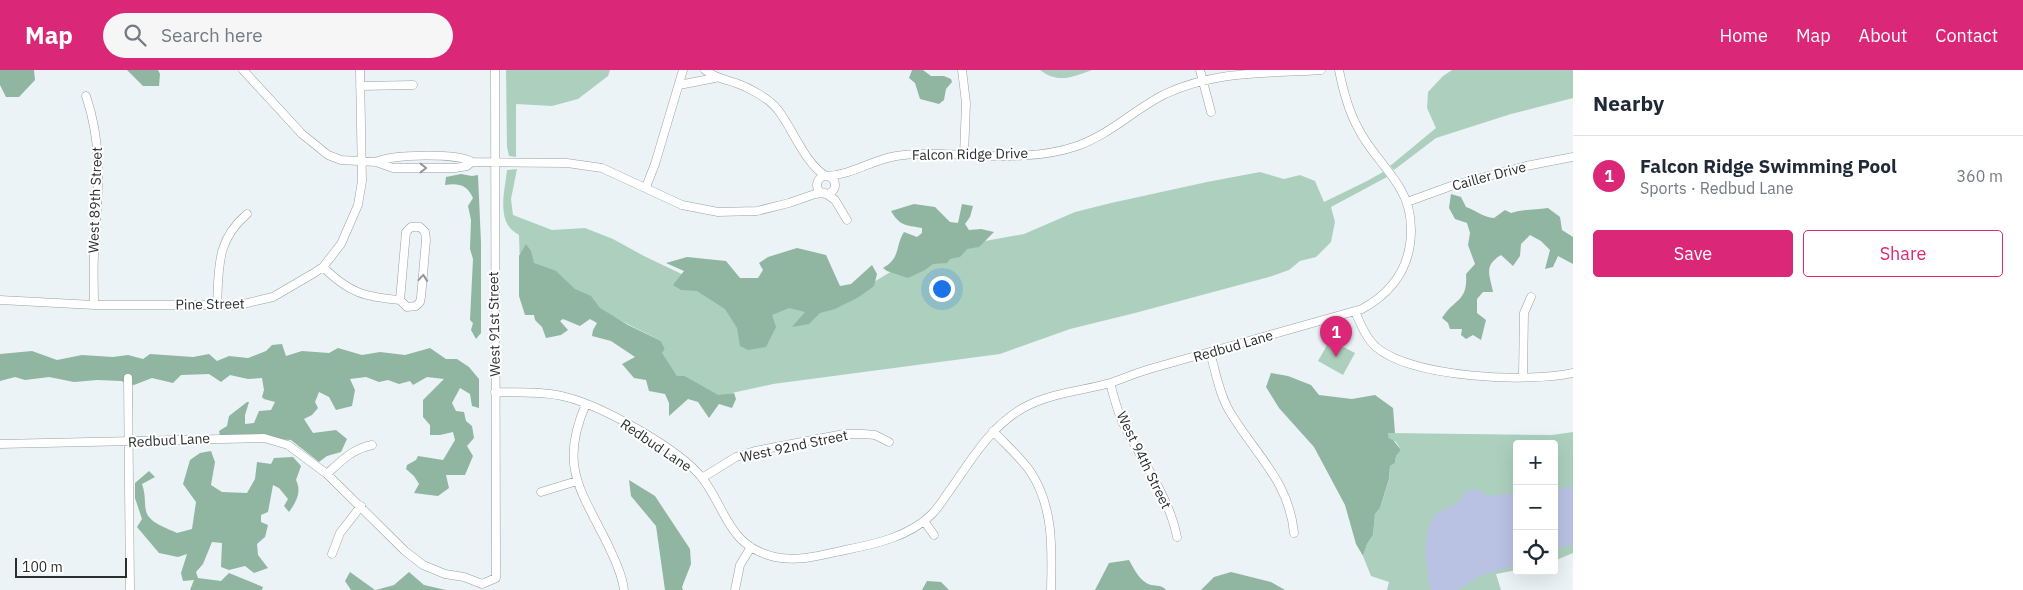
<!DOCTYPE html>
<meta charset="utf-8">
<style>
:root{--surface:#fff;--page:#f6f6f7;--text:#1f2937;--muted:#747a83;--line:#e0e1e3;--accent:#db2777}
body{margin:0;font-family:"IBM Plex Sans",sans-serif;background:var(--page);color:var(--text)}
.controls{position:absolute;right:15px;bottom:15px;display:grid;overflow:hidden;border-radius:5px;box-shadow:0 5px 20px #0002}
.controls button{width:45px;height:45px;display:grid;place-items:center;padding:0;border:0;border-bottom:1px solid var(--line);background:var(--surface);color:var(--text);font:25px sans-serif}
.scale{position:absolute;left:15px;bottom:12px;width:112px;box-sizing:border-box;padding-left:5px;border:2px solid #2b2e2f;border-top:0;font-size:14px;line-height:18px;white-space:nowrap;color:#2b2e2f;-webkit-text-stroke:4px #fff;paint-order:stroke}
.you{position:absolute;left:941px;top:218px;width:18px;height:18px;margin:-12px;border:4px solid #fff;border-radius:50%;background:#1a73e8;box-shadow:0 0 0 8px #1a73e833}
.badge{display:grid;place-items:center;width:32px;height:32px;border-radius:50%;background:var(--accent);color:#fff;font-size:16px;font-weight:700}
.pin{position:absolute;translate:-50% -41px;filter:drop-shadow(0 1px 2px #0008)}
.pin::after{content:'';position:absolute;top:26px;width:18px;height:15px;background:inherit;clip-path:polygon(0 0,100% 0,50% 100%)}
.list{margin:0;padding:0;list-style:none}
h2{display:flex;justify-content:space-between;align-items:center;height:65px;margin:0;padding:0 20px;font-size:21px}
h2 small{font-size:16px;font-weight:400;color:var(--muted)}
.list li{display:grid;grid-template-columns:32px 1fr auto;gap:15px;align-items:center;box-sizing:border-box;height:80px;padding:0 20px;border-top:1px solid var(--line)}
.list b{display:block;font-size:19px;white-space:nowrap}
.list p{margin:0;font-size:16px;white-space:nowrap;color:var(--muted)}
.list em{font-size:16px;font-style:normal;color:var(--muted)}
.actions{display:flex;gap:10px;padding:15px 20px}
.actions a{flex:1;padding:11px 0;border:1px solid var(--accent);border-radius:5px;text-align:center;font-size:18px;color:var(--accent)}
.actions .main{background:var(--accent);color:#fff}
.icon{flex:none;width:28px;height:28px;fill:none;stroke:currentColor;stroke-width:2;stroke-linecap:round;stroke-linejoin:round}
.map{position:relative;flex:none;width:1573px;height:520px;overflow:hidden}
header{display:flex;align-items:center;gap:30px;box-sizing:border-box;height:70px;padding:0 25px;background:var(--accent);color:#fff}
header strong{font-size:24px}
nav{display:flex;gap:28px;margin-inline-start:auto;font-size:18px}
.search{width:350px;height:45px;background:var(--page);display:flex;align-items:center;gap:12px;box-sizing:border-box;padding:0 18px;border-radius:28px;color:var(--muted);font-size:19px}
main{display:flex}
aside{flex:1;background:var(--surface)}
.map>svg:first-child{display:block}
.green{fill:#add0be}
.forest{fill:#90b5a1}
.water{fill:#bac2e4}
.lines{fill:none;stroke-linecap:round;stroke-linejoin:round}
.minor-casing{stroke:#98a0a2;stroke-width:9}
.minor{stroke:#fff;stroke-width:8}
.oneway{stroke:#959697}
.labels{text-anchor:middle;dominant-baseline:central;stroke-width:4;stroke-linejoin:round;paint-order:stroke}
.street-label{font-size:14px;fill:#2b2e2f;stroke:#fff}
</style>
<header>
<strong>Map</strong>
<div class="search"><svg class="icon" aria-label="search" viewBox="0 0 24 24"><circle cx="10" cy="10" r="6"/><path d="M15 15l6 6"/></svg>Search here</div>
<nav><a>Home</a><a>Map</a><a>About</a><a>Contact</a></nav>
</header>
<main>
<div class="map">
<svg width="1573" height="520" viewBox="0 0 1573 520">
<rect width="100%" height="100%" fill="#ebf3f6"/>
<!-- green -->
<path class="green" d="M506,0H610L608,6L578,29L552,36L516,34V87L509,86L507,77Z
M1040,0H1092C1073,7 1058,14 1040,0Z
M1452,0H1573V28L1511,44L1436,68L1394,100L1390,96L1436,58L1427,38L1428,22L1443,6Z
M517,99L511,129L513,145L552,160L585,158L613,169L644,186L690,208L767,231L844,230L892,201L963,175L1024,164L1075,142L1111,133L1207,112L1260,102L1284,109L1300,105L1315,111L1324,132L1367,111L1383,102L1387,107L1331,137L1335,152L1331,172L1316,187L1300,191L1289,200L1269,207L1135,243L1070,259L1000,284L773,314L718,326L685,306H677L661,284L665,279L661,271L596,238L520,197L519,165C495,153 505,121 507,100Z
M1330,270L1355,283L1343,305L1318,291Z
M1573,362V483L1554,491V374H1517V500L1496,504L1501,520H1387L1389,512L1371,506L1363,486L1367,474L1373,465L1375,444L1380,438L1389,410L1390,396L1395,393L1396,386L1401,380L1396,372L1389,368L1388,363L1552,365Z"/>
<!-- forest -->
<path class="forest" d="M0,0H34L35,10L19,27H6L0,15Z
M127,0H158L160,4L159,16H143Z
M912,0H923L931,6H944L951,9L952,12L946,19L944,30L939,34L920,29L915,13L909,8Z
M461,104L472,106L478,105L481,173V263L476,269L471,260L473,253L470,250L473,189L470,179L471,150L468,136L473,128C467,115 459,113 445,115L446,107Z
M1451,124L1461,127L1466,137C1477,141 1483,147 1494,148L1505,140L1511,143C1523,139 1535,140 1548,138L1560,147L1562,160L1573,167V194L1558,186L1553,197L1545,199L1550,180L1541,171L1530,165L1521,174L1520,186L1513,196L1501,185C1483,196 1490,205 1493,222H1483L1477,229V243L1486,250L1481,270L1473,265L1466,269L1461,265L1462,259H1450L1448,253L1442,248C1455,228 1468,232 1466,204L1475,194L1468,175L1470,163L1467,153L1455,149L1449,138Z
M914,134L935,137L950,152L958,153L962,134L973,136L970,147L965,154L969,160L981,159L994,162L979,177L967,179L960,187L950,189L947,193L933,194L925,200L908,208L887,201L883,198C901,188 895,176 904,162L917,167L922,163V158C905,155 900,156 891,141Z
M526,174L531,181L534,193L556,201L575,219L591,226L600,238L628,255L661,271L665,279L662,283L677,306H685L718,325L734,323L736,329L732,338L719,334L709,348L698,332L688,329L669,346V333L665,324L649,321L646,310L634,308L622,294L635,287L611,271L592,266L593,260L597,253L590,249L580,256L563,249L560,251L568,260L561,265L546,268L542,257L535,250L534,245H525L519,226V186Z
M797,178L826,185L840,216L851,214L872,195L877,204L874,216L859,227L835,239L820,243L809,254L792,257L805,242L789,238L772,245L776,257L766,277L748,280L740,276L737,258L725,239L697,221L681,220L673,215L684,201L666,193L687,187L726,191L740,208H758L763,200L759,193L768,187Z
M282,274L286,286L302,281L329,283L338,278L362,285L380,282L405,285L430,278L446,289H457L469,297L479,309V338L472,336L470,324L460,318L452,333L456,341L464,342L466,351L472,356L474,368L467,376L473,386L465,405H446L449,418L438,426L414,423L419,414L414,406L406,399L407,395L416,390L418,386L443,390L455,370L453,362L440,365H430V355L423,347V330L444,309L427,307L413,315L410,311L399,314L388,310L379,312L366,307L350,309L355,320L352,336L336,340L329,327L319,322L315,332L318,338L312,345L304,349L313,363L336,360L347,369L341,382L327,386L319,392L291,370L273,369L255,364L220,366L219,361L227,356L229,346L247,332H249L245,345V354L254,353L259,341L271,340L275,332L264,329L262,327L264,320L262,308L248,309L230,305L221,312L209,304L181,305L173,313L152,308L134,315L121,311L97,310L74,312L49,307L25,310L15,307L0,311V284L32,281L57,290L82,285L113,287L128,285L143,289L150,284L193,287L209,284L217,291L229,286L248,288L266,281L272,275Z
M1271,303L1288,306L1311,315L1319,325L1352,329L1375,325L1393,338L1395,363H1388L1389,368L1393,370L1401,380L1396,386L1395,393L1390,396L1389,409L1380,438L1375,444L1373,465L1367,474L1363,486L1356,474L1345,435L1314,377L1279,338L1266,317Z
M211,381L215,392L211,415L222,422L247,423L255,409L257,392L271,394L274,388L293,387L301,396L296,410C302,422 296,432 289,442L284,436L288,429L279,418L273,415L268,442L261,445V452L268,455L265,467L257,474L258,485L268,498L254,503L245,496L229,500L221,497L222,473L212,472L203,494L196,502L198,508L221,511L229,503L263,517L262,520H190L194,510L183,511L181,503L187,484L178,487L159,483L137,457L142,449L135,428V413L149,401L155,407L142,414C146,426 144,431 146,441C149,453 167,458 177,463L192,459L196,432L183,414L190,390L200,383Z
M629,410L655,426L690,479L691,494L682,517L683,520H665L656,456L631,426Z
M1129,490C1134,499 1140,512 1151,515C1157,516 1162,515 1166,520H1095L1109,493Z
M350,502L375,520H351L345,511Z
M409,502L424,515L446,520H376L394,515Z
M1231,502L1271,512L1285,520H1201L1214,507Z
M927,511L941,512L949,520H922Z"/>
<!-- water -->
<path class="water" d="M1573,417V475L1554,478V419Z
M1470,419L1479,420L1487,426L1517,423V495L1482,505L1457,520H1432C1428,514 1427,509 1429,502C1422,489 1426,451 1439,442C1444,438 1452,438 1457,433C1462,428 1463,423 1470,419Z"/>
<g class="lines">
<!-- minor casing -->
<g class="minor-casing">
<path id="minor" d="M243,0L302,64L328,85L341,90L376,92L393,98H455L467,96L472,92
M705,0C715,8 724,9 736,13C750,18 770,29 778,40C793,59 805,94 826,106
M962,0L966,33L964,85
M1200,0L1211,42
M679,15L715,8
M360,16L413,15
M86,26C105,82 97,128 94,185C93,201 94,218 94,235
M376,92C391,84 458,83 472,92L567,93L602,98L682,135L718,142L757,141L789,133L815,124L823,123
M827,106C851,105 872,90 896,86C911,83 926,84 941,84C985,85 1034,91 1077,76C1109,65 1135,39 1165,24C1217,0 1265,4 1321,0
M817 115a9 9 0 1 1 18 0a9 9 0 1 1-18 0Z
M646,117L655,94L683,0
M825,123L835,130L847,150
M1407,132L1451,116L1526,96L1573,87
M323,197C349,223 365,227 400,230L407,237L416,236L420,232L421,227L426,170L425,162L420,157H411L406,162L400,230
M0,230L94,235H239L273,227L314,203L323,197L341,174L358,135L362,111L360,0
M217,235C219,198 216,170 247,144
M1355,241C1360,254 1366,268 1376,277C1412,308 1528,313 1573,303
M1210,283C1216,302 1219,324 1230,342C1255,384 1289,411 1294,463
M1523,306L1524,243L1531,227
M128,308L130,520
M1110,313C1114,326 1117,341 1123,353C1141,390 1169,426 1177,467
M495,322C518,323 543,321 566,327C602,336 680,379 703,409C727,441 728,476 775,487C799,492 822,485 845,480C875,474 909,467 932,444C939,437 944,428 950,420C972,389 990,357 1023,338C1049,323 1082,321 1110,313C1125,308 1138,302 1153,298C1223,278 1292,259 1362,239C1393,222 1411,197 1411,160C1411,147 1408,132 1401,120C1389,98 1369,81 1358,58C1348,40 1343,20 1339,0
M586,334C559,395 580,419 607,473C614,488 622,504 624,520
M993,361C1005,374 1020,387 1030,401C1054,437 1052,479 1051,520
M0,374L264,368L288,375L327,404L405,481L423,495L445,504L464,507L482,514L496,508L495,0
M327,404C341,391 352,379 372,375
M702,408L736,387L755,381L844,364H863L875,365L889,372
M541,422L577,411
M924,451L934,465
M332,484L340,463L361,436
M735,520L740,495L751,477"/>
</g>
<!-- minor -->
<use href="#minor" class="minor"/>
</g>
<!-- one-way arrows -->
<defs><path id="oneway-chevron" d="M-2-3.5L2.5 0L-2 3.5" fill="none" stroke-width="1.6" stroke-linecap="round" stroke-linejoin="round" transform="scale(1.25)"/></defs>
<g class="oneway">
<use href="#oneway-chevron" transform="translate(423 98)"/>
<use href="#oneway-chevron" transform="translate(423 208) rotate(-85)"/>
</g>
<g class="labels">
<!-- street labels -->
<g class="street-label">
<text transform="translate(970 84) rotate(-1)">Falcon Ridge Drive</text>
<text transform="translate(1489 106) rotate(-15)">Cailler Drive</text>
<text transform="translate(95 130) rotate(-88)">West 89th Street</text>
<text transform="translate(210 234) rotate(-1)">Pine Street</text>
<text transform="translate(494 254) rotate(-91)">West 91st Street</text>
<text transform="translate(1233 276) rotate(-16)">Redbud Lane</text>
<text transform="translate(169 370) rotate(-3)">Redbud Lane</text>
<text transform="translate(656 375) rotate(34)">Redbud Lane</text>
<text transform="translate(794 376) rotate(-12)">West 92nd Street</text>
<text transform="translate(1144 390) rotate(64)">West 94th Street</text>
</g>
</g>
</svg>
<div class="controls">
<button>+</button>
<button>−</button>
<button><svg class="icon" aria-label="locate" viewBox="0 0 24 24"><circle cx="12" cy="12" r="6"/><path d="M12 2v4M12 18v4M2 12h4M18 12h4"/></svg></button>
</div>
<div class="scale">100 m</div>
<div class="you"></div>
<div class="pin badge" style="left:1336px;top:287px">1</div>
</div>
<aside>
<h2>Nearby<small></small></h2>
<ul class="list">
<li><span class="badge">1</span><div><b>Falcon Ridge Swimming Pool</b><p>Sports · Redbud Lane</p></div><em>360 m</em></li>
</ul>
<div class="actions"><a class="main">Save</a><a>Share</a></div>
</aside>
</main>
